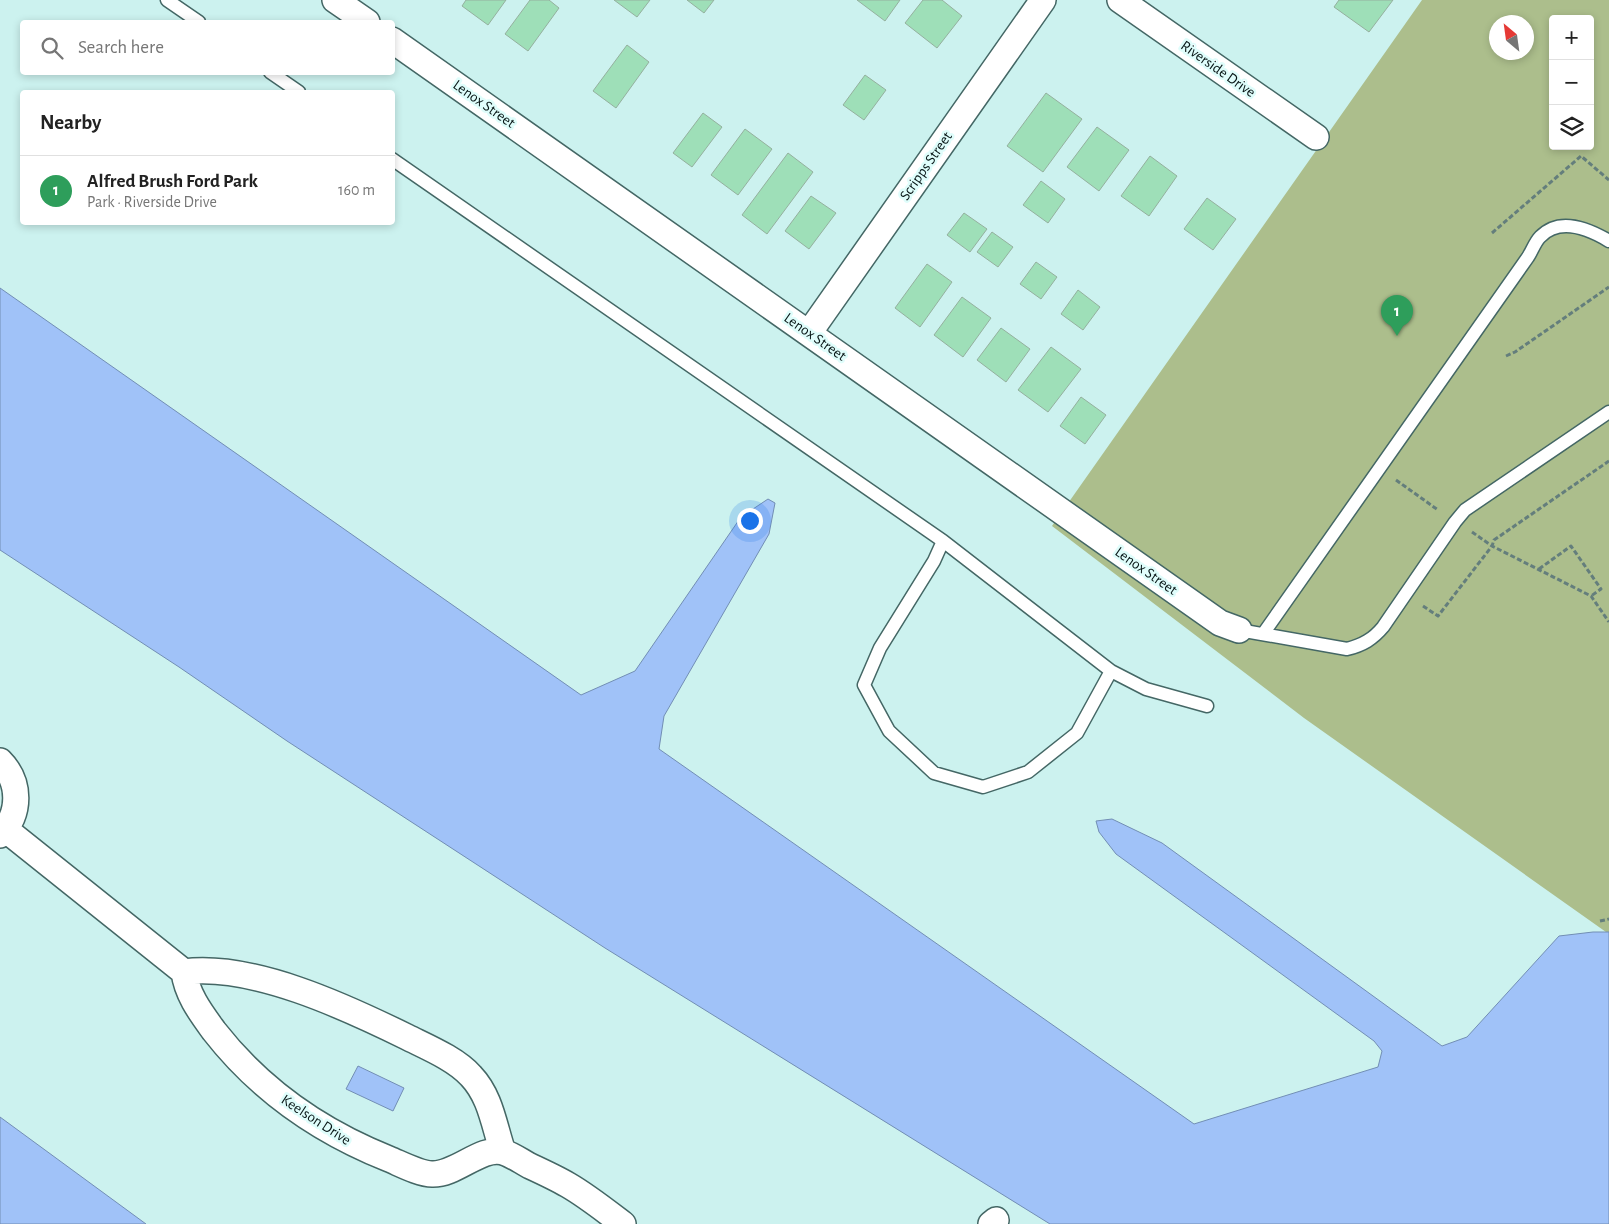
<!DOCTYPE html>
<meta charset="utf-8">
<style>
:root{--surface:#fff;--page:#f6f6f6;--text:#222;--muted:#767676;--line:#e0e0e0;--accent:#cc3c42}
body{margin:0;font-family:"Alegreya Sans",sans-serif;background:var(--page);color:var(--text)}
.controls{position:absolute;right:15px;top:15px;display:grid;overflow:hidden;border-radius:5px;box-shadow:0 2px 8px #0003}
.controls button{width:45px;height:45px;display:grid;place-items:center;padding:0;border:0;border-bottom:1px solid var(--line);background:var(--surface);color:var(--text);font:25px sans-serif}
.compass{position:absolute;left:1489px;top:15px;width:45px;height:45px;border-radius:50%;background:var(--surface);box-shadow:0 2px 8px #0003;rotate:331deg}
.you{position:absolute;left:749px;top:520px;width:18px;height:18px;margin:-12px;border:4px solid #fff;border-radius:50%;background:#1a73e8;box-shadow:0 0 0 8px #1a73e833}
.badge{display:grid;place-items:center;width:32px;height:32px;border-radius:50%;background:var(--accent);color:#fff;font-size:16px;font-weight:700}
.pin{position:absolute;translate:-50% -41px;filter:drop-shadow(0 1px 2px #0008)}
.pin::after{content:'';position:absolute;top:26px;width:18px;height:15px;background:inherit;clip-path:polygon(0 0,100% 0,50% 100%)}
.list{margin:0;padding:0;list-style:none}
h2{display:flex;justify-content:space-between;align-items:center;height:65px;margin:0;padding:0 20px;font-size:21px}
h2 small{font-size:16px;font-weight:400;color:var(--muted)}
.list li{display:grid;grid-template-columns:32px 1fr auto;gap:15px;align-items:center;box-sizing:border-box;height:70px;padding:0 20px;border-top:1px solid var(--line)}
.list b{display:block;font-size:19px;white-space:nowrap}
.list p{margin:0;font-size:16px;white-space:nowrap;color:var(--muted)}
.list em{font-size:16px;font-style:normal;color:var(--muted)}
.icon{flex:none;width:28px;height:28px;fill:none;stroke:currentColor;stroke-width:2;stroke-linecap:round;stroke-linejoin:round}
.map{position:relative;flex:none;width:1609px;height:1224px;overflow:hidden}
.search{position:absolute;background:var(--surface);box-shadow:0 2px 8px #0003;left:20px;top:20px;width:375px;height:55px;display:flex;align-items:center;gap:12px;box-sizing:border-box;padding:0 18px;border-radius:5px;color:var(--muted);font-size:19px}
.panel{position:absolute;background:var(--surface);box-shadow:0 2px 8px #0003;left:20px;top:90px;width:375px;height:135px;border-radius:5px}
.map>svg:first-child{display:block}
.green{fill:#acbe8c;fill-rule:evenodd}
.water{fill:#a0c2f8;stroke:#728eb4}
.building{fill:#9edfb8;stroke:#94b09e}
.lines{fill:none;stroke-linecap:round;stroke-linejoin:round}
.lane-casing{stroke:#446765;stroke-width:15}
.street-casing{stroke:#446765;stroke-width:28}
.path{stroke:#647e7c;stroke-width:3;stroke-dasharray:5 2.5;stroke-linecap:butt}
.lane{stroke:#fff;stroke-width:12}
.street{stroke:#fff;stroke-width:25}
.labels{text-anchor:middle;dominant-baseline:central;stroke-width:5;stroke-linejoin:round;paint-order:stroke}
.street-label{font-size:15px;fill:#061414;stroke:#dffdfb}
</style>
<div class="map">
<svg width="1609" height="1224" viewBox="0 0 1609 1224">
<rect width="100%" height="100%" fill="#ccf2ef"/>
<!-- green -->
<path class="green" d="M1422,0H1609V932H1606L1304,718L1052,526ZM1553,19H1590V146H1553ZM1496,22H1526V52H1496Z"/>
<!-- water -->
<path class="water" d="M0,288L581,695L635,671L741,517L768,499L775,503L769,534L664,716L659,749L1194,1124L1378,1067L1382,1051L1374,1041L1116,854L1099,832L1096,821L1112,819L1162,843L1442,1046L1467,1037L1559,936L1593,932H1609V1224H1050L605,948L287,741L179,667L0,550Z
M358,1066L404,1088L393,1111L346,1089Z
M0,1117L146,1224H0Z"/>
<!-- building -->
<path class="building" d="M466,0H506L488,25L462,6Z
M530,0H549L559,8L528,51L505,34Z
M614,0H650L637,17Z
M687,0H714L704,13Z
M857,0H900L885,21Z
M923,0H942L962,16L937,48L905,23Z
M1339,0H1393L1369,32L1334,7Z
M627,45L649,62L616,108L593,91Z
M865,75L886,90L864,120L843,105Z
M1046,93L1082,119L1043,172L1007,146Z
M703,113L722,127L692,167L673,153Z
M1097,127L1129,150L1099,191L1067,167Z
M745,129L772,149L738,195L711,175Z
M788,153L813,172L767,234L742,215Z
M1150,156L1177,176L1149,216L1121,196Z
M1041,181L1065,199L1048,223L1023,205Z
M811,196L836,213L809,249L785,231Z
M1207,198L1236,219L1213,250L1184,229Z
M964,213L987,229L970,252L947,235Z
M992,232L1013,247L998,267L977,252Z
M1036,262L1057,277L1041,299L1020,284Z
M927,264L952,282L920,327L895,308Z
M1078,290L1100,307L1083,330L1061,314Z
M962,297L991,318L963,357L934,335Z
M1001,328L1030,349L1006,382L977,360Z
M1051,347L1081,369L1048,412L1018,390Z
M1081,397L1106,415L1085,444L1060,426Z"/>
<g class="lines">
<!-- lane casing -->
<g class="lane-casing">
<path id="lane" d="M167,0L199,22
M270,72L299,92
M392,159L943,541L1111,671L1146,689L1207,706
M943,541L934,561L880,648L864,685L889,731L934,773L983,787L1028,772L1077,733L1111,671
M1239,630L1347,649C1363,645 1373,639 1383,627L1455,522L1465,510L1609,412
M1263,634L1528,257C1532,251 1535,242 1540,237C1560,216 1589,229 1609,241"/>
</g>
<!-- street casing -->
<g class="street-casing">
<path id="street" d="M335,0L367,22
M1120,0L1316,137
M392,40L1220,623L1239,630
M809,333L1043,0
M0,761C21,782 21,814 0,835
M5,829L184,972C187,995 201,1013 214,1031C260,1090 321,1132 389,1159C401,1164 420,1174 432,1174C456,1175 481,1146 503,1152C513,1155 522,1162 530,1166C543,1172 556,1178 568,1185C587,1196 606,1211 623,1224
M184,972C252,963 346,1007 407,1037C427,1047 456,1059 471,1076C491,1097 494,1126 503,1152
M991,1224L996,1220"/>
</g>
<!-- path -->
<path class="path" d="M1492,233L1581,156L1609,180
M1506,356L1515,352L1609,287
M1396,480L1438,510
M1472,532L1492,546L1591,596L1609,622
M1539,569L1571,546L1601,589L1591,596
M1423,606L1438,616L1492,546L1494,540L1609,461
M1600,921L1609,919"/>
<!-- lane -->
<use href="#lane" class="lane"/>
<!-- street -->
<use href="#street" class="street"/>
</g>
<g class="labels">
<!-- street labels -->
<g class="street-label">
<text transform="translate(1218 69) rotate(35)">Riverside Drive</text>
<text transform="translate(484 104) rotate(35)">Lenox Street</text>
<text transform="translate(926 166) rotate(-55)">Scripps Street</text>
<text transform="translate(815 337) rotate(35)">Lenox Street</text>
<text transform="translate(1146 571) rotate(35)">Lenox Street</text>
<text transform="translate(316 1120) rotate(33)">Keelson Drive</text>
</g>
</g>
</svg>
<div class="controls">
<button>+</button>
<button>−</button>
<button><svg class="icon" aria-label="layers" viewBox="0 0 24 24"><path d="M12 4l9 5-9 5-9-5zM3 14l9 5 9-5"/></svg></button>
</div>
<svg class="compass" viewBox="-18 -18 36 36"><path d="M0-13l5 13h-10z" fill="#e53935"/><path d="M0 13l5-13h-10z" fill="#767676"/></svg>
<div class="you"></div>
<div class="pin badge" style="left:1397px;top:336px;background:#2e9e5b">1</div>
<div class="search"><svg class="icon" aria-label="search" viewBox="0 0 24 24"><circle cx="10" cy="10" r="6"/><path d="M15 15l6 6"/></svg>Search here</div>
<section class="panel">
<h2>Nearby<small></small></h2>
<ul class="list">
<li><span class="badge" style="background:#2e9e5b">1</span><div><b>Alfred Brush Ford Park</b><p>Park · Riverside Drive</p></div><em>160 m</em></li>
</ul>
</section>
</div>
